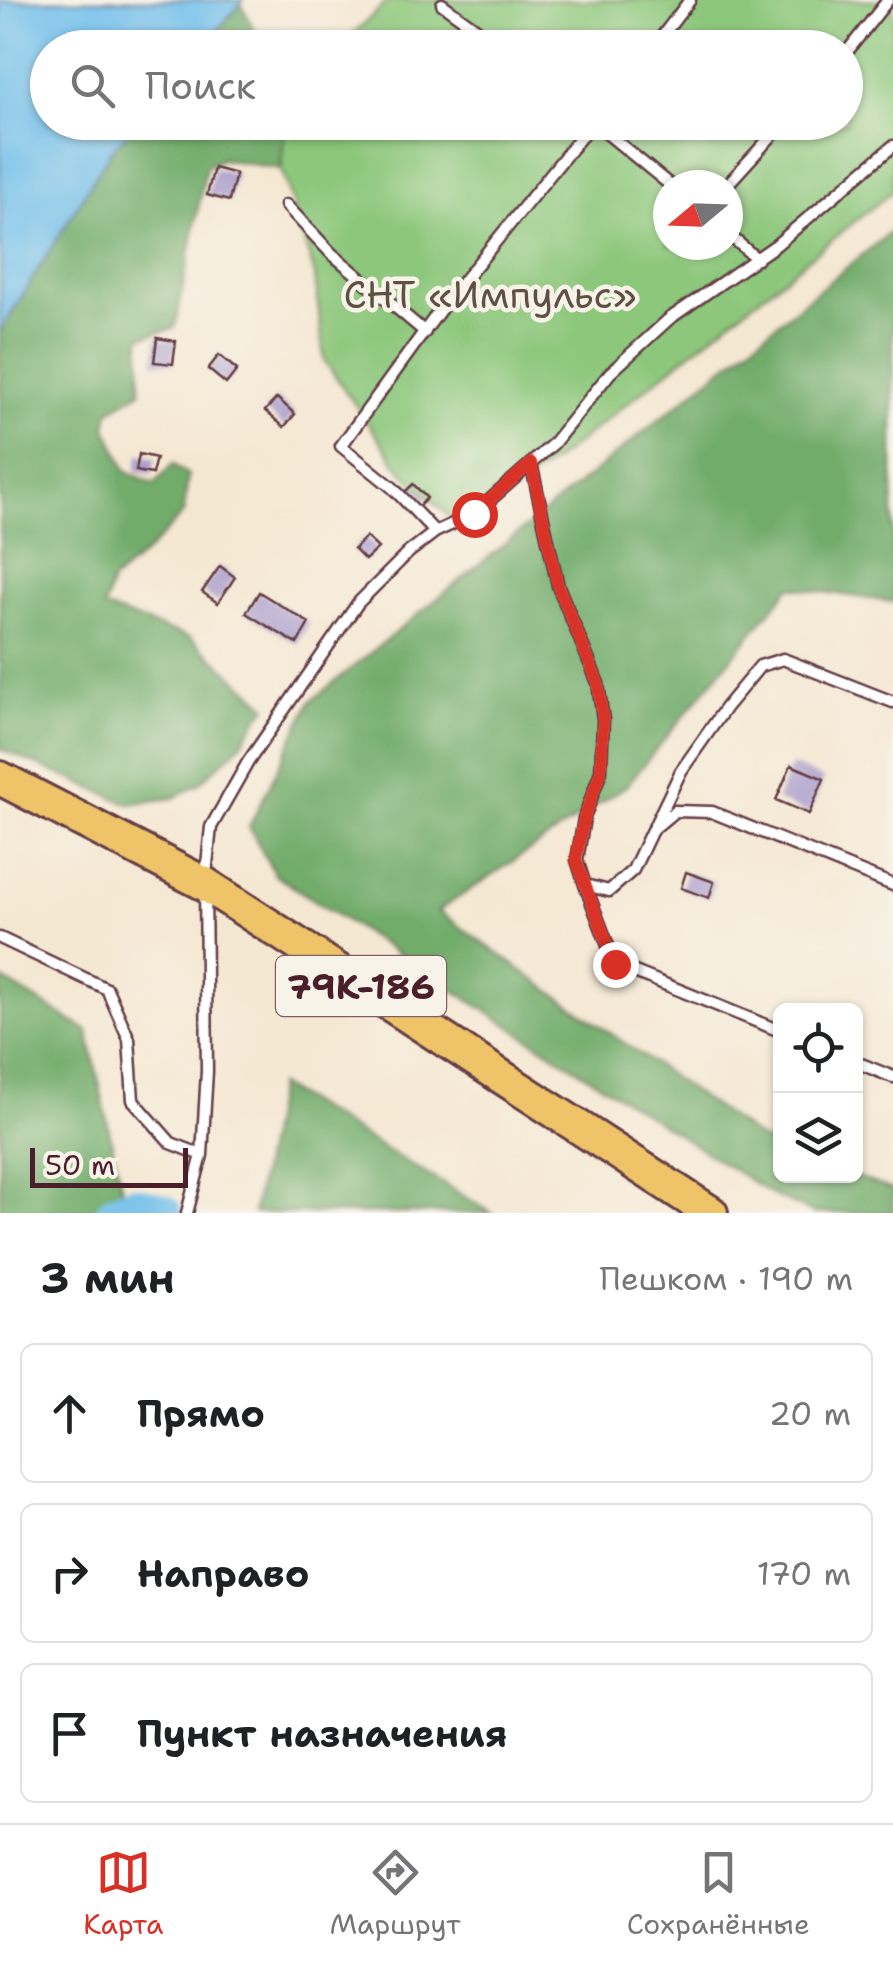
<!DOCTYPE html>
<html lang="ru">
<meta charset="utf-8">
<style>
:root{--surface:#fff;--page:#f6f6f6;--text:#202124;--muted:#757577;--line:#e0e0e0;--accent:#d93025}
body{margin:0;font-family:"Shantell Sans",sans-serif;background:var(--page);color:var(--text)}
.controls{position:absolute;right:30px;bottom:30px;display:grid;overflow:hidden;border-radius:15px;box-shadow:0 2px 8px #0004}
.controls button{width:90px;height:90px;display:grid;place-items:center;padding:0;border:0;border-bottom:2px solid var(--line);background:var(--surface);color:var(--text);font:50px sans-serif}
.compass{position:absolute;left:653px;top:170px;width:90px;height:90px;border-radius:50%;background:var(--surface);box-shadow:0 2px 8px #0004;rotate:251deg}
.scale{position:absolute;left:30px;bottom:25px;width:158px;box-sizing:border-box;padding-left:10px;border:5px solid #4a1f2b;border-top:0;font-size:28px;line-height:35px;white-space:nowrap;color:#4a1f2b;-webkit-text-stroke:8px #f7f3e8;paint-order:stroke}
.stop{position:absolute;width:30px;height:30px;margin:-22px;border:8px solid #d93025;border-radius:50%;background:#fff}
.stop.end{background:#d93025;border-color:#fff;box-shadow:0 2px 10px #0008}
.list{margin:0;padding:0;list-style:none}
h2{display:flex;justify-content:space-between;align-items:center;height:130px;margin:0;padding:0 40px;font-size:42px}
h2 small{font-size:32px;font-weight:400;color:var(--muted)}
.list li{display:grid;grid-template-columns:65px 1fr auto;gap:30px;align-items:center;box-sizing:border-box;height:140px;margin:0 20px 20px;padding:0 20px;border:2px solid var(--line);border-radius:15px}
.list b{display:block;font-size:38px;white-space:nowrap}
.list em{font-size:32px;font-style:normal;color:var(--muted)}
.icon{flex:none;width:55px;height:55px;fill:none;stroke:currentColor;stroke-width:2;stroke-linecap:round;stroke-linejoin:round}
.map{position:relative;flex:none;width:893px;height:1213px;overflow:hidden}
.search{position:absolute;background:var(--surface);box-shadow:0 2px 8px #0004;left:30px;right:30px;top:30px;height:110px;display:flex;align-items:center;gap:25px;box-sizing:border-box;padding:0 35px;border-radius:55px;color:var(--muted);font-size:38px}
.sheet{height:610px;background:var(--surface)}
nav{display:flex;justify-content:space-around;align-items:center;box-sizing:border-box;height:140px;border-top:2px solid var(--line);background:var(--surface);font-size:28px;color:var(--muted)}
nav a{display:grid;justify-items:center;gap:5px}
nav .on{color:var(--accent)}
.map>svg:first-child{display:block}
.green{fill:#8cc77b;stroke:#6b7353;stroke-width:2.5;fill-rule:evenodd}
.forest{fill:#71ac6b;stroke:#5e664b;stroke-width:2.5}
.water{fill:#72c0ec;stroke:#5e708c;stroke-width:2.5}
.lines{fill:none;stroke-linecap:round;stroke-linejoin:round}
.river{stroke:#72c0ec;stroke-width:38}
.building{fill:#aea0cd}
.service-casing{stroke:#643d44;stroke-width:15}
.primary-casing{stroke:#643d44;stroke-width:38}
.service{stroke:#fff;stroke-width:10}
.primary{stroke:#efc469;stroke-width:32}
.route{stroke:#d93025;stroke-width:12}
.labels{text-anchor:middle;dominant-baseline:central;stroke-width:9;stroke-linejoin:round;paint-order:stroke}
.shield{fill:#f7f3e8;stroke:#7e5f64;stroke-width:2.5}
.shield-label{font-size:35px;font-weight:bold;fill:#4a1f2b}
.park-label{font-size:38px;fill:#5e5143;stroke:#f7f3e8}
</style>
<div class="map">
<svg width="893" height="1213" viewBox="0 0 893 1213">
<rect width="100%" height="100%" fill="#f7f3e8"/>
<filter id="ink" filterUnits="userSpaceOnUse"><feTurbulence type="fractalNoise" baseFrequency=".01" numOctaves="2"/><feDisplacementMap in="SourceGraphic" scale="20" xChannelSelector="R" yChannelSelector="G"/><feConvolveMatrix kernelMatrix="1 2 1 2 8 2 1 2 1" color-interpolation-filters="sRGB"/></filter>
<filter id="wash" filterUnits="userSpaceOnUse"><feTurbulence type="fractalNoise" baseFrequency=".0048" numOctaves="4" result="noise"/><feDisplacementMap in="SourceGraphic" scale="40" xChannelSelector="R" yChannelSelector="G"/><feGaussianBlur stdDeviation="2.25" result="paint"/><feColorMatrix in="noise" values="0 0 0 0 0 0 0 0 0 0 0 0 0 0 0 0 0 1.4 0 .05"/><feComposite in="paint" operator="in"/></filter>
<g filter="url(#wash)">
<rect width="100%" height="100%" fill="#f5e8d3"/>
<!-- green -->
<path class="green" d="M389,0H893V191L565,453L462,529L400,469L324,360L315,275L281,169L285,123L846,122V48L339,47ZM668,185H728V245H668Z"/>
<!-- forest -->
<path class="forest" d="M241,4L263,47H202Z
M136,123H285L281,169L222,159L206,167L175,328L140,337L141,391L109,411L106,427L126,471L154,484L173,464L188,475L184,512L149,550L112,581L104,608L191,638L267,706L240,745L200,783L174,798L129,804L0,749V332L110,152Z
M893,230V602L790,587L626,786L438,911L760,1139L780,1147V1176H854L893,1190V1213H814L772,1195L275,875L249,827L311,701Z
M0,978L88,1031L127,1213H0Z
M278,1085L492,1213H253Z"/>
<!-- water -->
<path class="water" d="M0,0H244L202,47L48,48V122L136,123L110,152L0,332Z"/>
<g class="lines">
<!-- river -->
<path class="river" d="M115,1213L134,1205L163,1213"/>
</g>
<g id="blocks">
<!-- building -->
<path class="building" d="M214,168L236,174L229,201L207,195Z
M157,338L176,341L173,364L154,362Z
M219,355L237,370L226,384L208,369Z
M277,398L295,414L284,427L265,411Z
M139,454L156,458L152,474L136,471Z
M413,484L427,498L417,508L403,494Z
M366,537L378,548L365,560L354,549Z
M220,566L235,577L218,603L202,592Z
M259,592L309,623L297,644L246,613Z
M791,765L824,779L809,814L776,800Z
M686,872L714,882L709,898L681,888Z"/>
</g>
</g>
<g filter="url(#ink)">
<use href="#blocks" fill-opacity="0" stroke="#643d44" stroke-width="2.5"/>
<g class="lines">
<!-- service casing -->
<g class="service-casing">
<path id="service" d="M442,4L503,48
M653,48L690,0
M846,53L888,0
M593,122L670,185
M727,185L784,122
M286,205L331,253L425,332
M728,234L757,259
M531,463L558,586L598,683L603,720L601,771L584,818L577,860L585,885L609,891L633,870L652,830L675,811L712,812L893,885
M435,532L393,488L341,446L440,310L593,122
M655,825L681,771L726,707L760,666L783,659L893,702
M585,885L615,964L780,1031
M0,938L107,989L129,1039L133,1100L171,1143L202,1155
M856,1062L893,1077
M187,1213L202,1155L207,1071L205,884L211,827L248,762L358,603L409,552L435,532L474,514L553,444L610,373L669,319L776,245L893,146"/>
</g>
<!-- primary casing -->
<g class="primary-casing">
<path id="primary" d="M0,778L205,884L711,1213"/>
</g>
<!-- service -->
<use href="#service" class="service"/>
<!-- primary -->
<use href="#primary" class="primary"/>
</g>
</g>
<g class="lines" filter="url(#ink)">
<!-- route -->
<path class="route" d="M474,514L531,463L558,586L598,683L603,720L601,771L584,818L576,860L615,964"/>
</g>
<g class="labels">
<!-- shield labels -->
<rect class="shield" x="276" y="956" width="170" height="60" rx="8"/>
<g class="shield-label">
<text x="361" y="986">79К-186</text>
</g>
<!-- park labels -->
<g class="park-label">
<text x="490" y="294">СНТ «Импульс»</text>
</g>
</g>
</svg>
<div class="controls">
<button><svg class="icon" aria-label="locate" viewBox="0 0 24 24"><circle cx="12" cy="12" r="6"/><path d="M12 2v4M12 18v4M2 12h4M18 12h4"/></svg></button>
<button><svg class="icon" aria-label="layers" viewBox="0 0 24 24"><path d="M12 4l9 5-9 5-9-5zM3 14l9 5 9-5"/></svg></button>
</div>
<svg class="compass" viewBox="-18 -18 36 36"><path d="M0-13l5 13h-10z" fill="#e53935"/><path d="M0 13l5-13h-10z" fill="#757577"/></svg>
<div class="scale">50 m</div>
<div class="stop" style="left:474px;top:514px"></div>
<div class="stop end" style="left:615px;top:964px"></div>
<div class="search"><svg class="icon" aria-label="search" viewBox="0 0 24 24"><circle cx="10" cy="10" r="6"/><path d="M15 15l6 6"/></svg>Поиск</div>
</div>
<section class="sheet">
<h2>3 мин<small>Пешком · 190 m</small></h2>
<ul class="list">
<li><svg class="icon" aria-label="ahead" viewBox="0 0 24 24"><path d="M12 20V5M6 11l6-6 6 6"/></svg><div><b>Прямо</b></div><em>20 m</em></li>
<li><svg class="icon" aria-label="right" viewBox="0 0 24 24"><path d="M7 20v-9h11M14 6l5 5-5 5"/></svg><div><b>Направо</b></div><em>170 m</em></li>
<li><svg class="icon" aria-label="arrive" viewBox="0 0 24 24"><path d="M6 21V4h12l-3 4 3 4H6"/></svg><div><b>Пункт назначения</b></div></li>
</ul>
</section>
<nav>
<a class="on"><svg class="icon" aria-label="map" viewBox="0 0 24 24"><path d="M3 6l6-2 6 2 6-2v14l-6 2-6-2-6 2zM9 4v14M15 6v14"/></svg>Карта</a>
<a><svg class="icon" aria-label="directions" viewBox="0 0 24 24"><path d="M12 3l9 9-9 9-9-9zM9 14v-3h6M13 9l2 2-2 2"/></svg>Маршрут</a>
<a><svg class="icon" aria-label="saved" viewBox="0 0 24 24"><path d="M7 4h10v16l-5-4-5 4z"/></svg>Сохранённые</a>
</nav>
